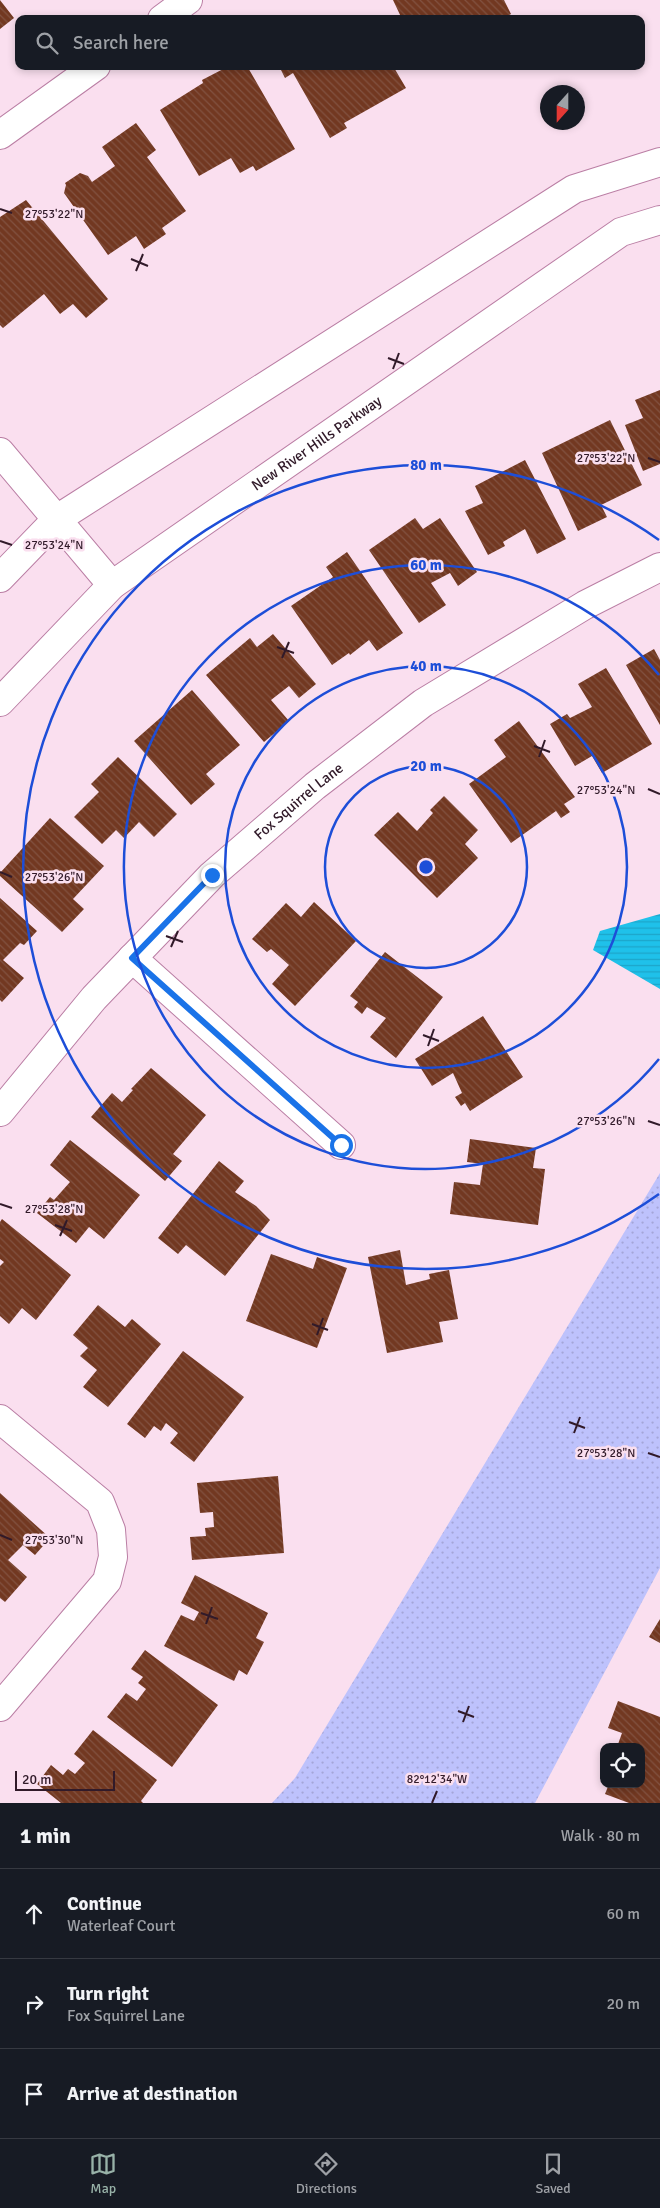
<!DOCTYPE html>
<meta charset="utf-8">
<style>
:root{--surface:#171b24;--page:#20242c;--text:#f1f3f6;--muted:#9ea1a6;--line:#363941;--accent:#98b2a8}
body{margin:0;font-family:Signika,sans-serif;background:var(--page);color:var(--text)}
.controls{position:absolute;right:15px;bottom:15px;display:grid;overflow:hidden;border-radius:10px;box-shadow:0 2px 8px #0003}
.controls button{width:45px;height:45px;display:grid;place-items:center;padding:0;border:0;border-bottom:1px solid var(--line);background:var(--surface);color:var(--text);font:25px sans-serif}
.compass{position:absolute;left:540px;top:85px;width:45px;height:45px;border-radius:50%;background:var(--surface);box-shadow:0 2px 8px #0003;rotate:201deg}
.scale{position:absolute;left:15px;bottom:12px;width:100px;box-sizing:border-box;padding-left:5px;border:2px solid #311a29;border-top:0;font-size:14px;line-height:18px;white-space:nowrap;color:#311a29;-webkit-text-stroke:4px #fadfef;paint-order:stroke}
.stop{position:absolute;width:15px;height:15px;margin:-11px;border:4px solid #1a73e8;border-radius:50%;background:#fff}
.stop.end{background:#1a73e8;border-color:#fff;box-shadow:0 1px 5px #0008}
.list{margin:0;padding:0;list-style:none}
h2{display:flex;justify-content:space-between;align-items:center;height:65px;margin:0;padding:0 20px;font-size:21px}
h2 small{font-size:16px;font-weight:400;color:var(--muted)}
.list li{display:grid;grid-template-columns:32px 1fr auto;gap:15px;align-items:center;box-sizing:border-box;height:90px;padding:0 20px;border-top:1px solid var(--line)}
.list b{display:block;font-size:19px;white-space:nowrap}
.list p{margin:0;font-size:16px;white-space:nowrap;color:var(--muted)}
.list em{font-size:16px;font-style:normal;color:var(--muted)}
.icon{flex:none;width:28px;height:28px;fill:none;stroke:currentColor;stroke-width:2;stroke-linecap:round;stroke-linejoin:round}
.map{position:relative;flex:none;width:660px;height:1803px;overflow:hidden}
.search{position:absolute;background:var(--surface);box-shadow:0 2px 8px #0003;left:15px;right:15px;top:15px;height:55px;display:flex;align-items:center;gap:12px;box-sizing:border-box;padding:0 18px;border-radius:10px;color:var(--muted);font-size:19px}
.sheet{height:335px;background:var(--surface)}
nav{display:flex;justify-content:space-around;align-items:center;box-sizing:border-box;height:70px;border-top:1px solid var(--line);background:var(--surface);font-size:14px;color:var(--muted)}
nav a{display:grid;justify-items:center;gap:2px}
nav .on{color:var(--accent)}
.map>svg:first-child{display:block}
.grass{fill:url(#grass-dots)}
.water{fill:url(#water-rules)}
.building{fill:url(#building-back-hatch)}
.lines{fill:none;stroke-linecap:round;stroke-linejoin:round}
.minor-casing{stroke:#ba7ea4;stroke-width:30}
.tertiary-casing{stroke:#ba7ea4;stroke-width:30}
.minor{stroke:#fff;stroke-width:28}
.tertiary{stroke:#fff;stroke-width:28}
.route{stroke:#1a73e8;stroke-width:6}
.ticks{fill:none;stroke:#311a29;stroke-width:2}
.ring{fill:none;stroke:#1d4ed8;stroke-width:2.5}
.labels{text-anchor:middle;dominant-baseline:central;stroke-width:5;stroke-linejoin:round;paint-order:stroke}
.street-label{font-size:15px;fill:#311a29;stroke:#fadfef}
.ticks-label{font-size:12px;text-anchor:middle;fill:#311a29;stroke:#fadfef;stroke-width:5;stroke-linejoin:round;paint-order:stroke}
.centre{fill:#1d4ed8;stroke:#fadfef;stroke-width:2.5}
.ring-label{font-size:15px;text-anchor:middle;font-weight:bold;fill:#1d4ed8;stroke:#fadfef;stroke-width:5;stroke-linejoin:round;paint-order:stroke}
</style>
<div class="map">
<svg width="660" height="1803" viewBox="0 0 660 1803">
<defs>
<pattern id="grass-dots" width="8" height="8" patternUnits="userSpaceOnUse" patternTransform="scale(1.25)"><rect width="8" height="8" fill="#bec2fc"/><path d="M2 2h.1M6 6h.1" fill="none" stroke="#a4a6d8" stroke-width="1.8" stroke-linecap="round"/></pattern>
<pattern id="water-rules" width="6" height="5" patternUnits="userSpaceOnUse" patternTransform="scale(1.25)"><rect width="6" height="5" fill="#1fc1ea"/><path d="M0 2.5h6" fill="none" stroke="#1da5c9"/></pattern>
<pattern id="building-back-hatch" width="6" height="6" patternUnits="userSpaceOnUse" patternTransform="scale(1.25)"><rect width="6" height="6" fill="#723821"/><path d="M-1 5l2 2M0 0l6 6M5-1l2 2" fill="none" stroke="#825241"/></pattern>
</defs>
<rect width="100%" height="100%" fill="#fadfef"/>
<!-- grass -->
<path class="grass" d="M660,1173V1568L535,1803H272L295,1778Z"/>
<!-- water -->
<path class="water" d="M660,914V989L593,950L600,931Z"/>
<!-- building -->
<path class="building" d="M0,0L14,18L0,29Z
M393,0H504L511,14L502,19H402Z
M229,66H247L295,149L256,171L253,166L240,173L231,158L199,176L160,110L203,83L202,80Z
M279,66H393L406,88L344,123L347,128L330,138L293,73L285,78Z
M136,123L156,150L147,157L186,211L162,228L166,234L144,249L136,236L108,255L64,193L66,185L65,183L80,173L88,176L92,182L115,166L102,147Z
M26,200L108,299L86,318L73,304L60,314L44,294L3,328L0,325V217Z
M660,390V464L643,471L625,425L643,418L635,400Z
M610,420L642,485L601,505L607,517L578,531L542,453Z
M525,460L566,539L537,554L525,529L503,542L505,546L488,555L465,511L483,503L475,486Z
M415,518L423,529L440,518L477,572L458,586L450,573L431,583L446,605L419,623L369,550Z
M347,552L403,633L377,651L369,640L350,655L349,653L332,665L291,606L333,577L326,567Z
M273,634L316,684L299,698L289,686L271,700L289,721L264,742L206,675L250,638L257,647Z
M654,649L660,660V725L626,665Z
M606,668L652,744L602,773L592,756L575,766L550,724L567,714L570,718L592,707L578,684Z
M192,690L240,745L206,774L215,784L191,805L134,741Z
M519,721L575,797L564,804L570,812L561,818L556,811L511,843L469,784L506,757L494,740Z
M118,757L177,814L154,837L139,822L124,838L116,830L102,844L74,817L99,792L91,784Z
M444,796L478,830L465,844L478,858L437,898L374,835L398,812L417,831L433,813L430,810Z
M50,818L104,866L73,899L84,909L62,932L0,876V873Z
M0,898L37,931L24,945L20,943L3,960L24,978L2,1002L0,1000Z
M314,902L356,941L295,1006L272,984L289,965L271,949L267,952L252,939L286,903L301,917Z
M385,952L443,997L396,1058L370,1037L386,1018L367,1007L362,1014L354,1007L358,1002L350,996Z
M483,1016L523,1077L470,1111L465,1103L461,1106L455,1097L462,1093L453,1073L432,1086L415,1059Z
M151,1068L206,1115L173,1154L182,1161L165,1181L91,1117L112,1093L122,1102L133,1090L131,1089Z
M470,1139L536,1148L533,1168L545,1169L538,1225L450,1214L454,1182L480,1185L483,1164L467,1162Z
M70,1140L140,1195L104,1239L89,1227L76,1243L37,1213L50,1197L54,1200L70,1182L50,1165Z
M219,1161L244,1181L235,1192L256,1206L270,1220L225,1276L186,1245L178,1254L158,1238Z
M2,1219L71,1275L36,1320L22,1308L9,1324L0,1316V1266L4,1262L0,1259V1222Z
M400,1250L406,1285L430,1279L429,1274L449,1270L458,1319L439,1322L443,1342L387,1353L368,1257Z
M271,1254L313,1269L317,1257L347,1268L317,1348L246,1321Z
M98,1305L125,1327L132,1319L161,1344L108,1407L83,1387L97,1370L80,1356L88,1348L73,1335Z
M183,1351L244,1397L194,1462L170,1443L178,1433L166,1423L161,1431L154,1426L145,1438L127,1424Z
M278,1476L284,1553L192,1560L190,1537L206,1536L205,1528L214,1527L213,1512L200,1513L197,1483Z
M0,1493L50,1538L35,1555L23,1545L8,1560L27,1577L5,1602L0,1598Z
M195,1575L268,1613L256,1638L264,1642L247,1675L239,1670L234,1681L164,1646L181,1615L194,1621L199,1612L181,1603Z
M660,1619V1643L649,1637Z
M145,1650L218,1705L172,1767L107,1717L126,1693L137,1701L146,1689L138,1683L143,1677L131,1669Z
M618,1701L660,1717V1803H629L605,1794L609,1784H641V1747H617L622,1733L608,1728Z
M93,1730L157,1780L141,1801L143,1803H61L37,1784L51,1765L63,1775L68,1769L75,1774L85,1763L74,1754Z"/>
<g class="lines">
<!-- minor casing -->
<g class="minor-casing">
<g id="minor">
<path d="M162,19L188,0"/>
<path d="M0,135L96,66"/>
<path d="M0,452L112,585"/>
<path d="M132,958L341,1145"/>
<path id="s1" d="M0,1112L94,998L212,875L315,786L423,703L585,605L660,567"/>
<path d="M0,1419L100,1502L111,1530L113,1557L107,1581L0,1707"/>
</g>
</g>
<!-- tertiary casing -->
<g class="tertiary-casing">
<g id="tertiary">
<path d="M0,578L57,519L574,189L660,162"/>
<path id="s2" d="M0,702L112,585L621,232L660,220"/>
</g>
</g>
<!-- minor -->
<use href="#minor" class="minor"/>
<!-- tertiary -->
<use href="#tertiary" class="tertiary"/>
</g>
<g class="lines">
<!-- route -->
<path class="route" d="M212,875L132,958L341,1145"/>
</g>
<!-- ticks -->
<path class="ticks" d="M0,209L12,213M131,259L148,266M136,271L143,254M388,358L404,364M393,369L399,353M648,458L660,462M0,541L12,545M277,647L294,653M282,658L289,642M534,746L550,752M539,757L545,740M648,789L660,794M0,872L12,877M166,936L183,942M171,947L178,931M423,1035L439,1041M428,1046L434,1029M648,1121L660,1125M0,1204L12,1208M55,1225L72,1231M60,1236L67,1220M312,1324L328,1330M317,1335L323,1318M569,1422L585,1428M574,1433L580,1417M648,1453L660,1457M0,1535L12,1540M201,1613L218,1619M206,1624L212,1607M458,1711L474,1717M463,1722L469,1706M432,1803L437,1791"/>
<!-- distance rings -->
<g class="ring">
<circle cx="426" cy="867" r="101"/>
<circle cx="426" cy="867" r="201"/>
<path d="M659 1059A302 302 0 1 1 659 675"/>
<path d="M659 1194A402 402 0 1 1 659 540"/>
</g>
<g class="labels">
<!-- street labels -->
<g class="street-label">
<text stroke="none"><textPath href="#s2" startOffset="411">New River Hills Parkway</textPath></text>
<text stroke="none"><textPath href="#s1" startOffset="432">Fox Squirrel Lane</textPath></text>
</g>
</g>
<g class="ticks-label">
<text x="54" y="218">27°53'22"N</text>
<text x="606" y="462">27°53'22"N</text>
<text x="54" y="549">27°53'24"N</text>
<text x="606" y="794">27°53'24"N</text>
<text x="54" y="881">27°53'26"N</text>
<text x="606" y="1125">27°53'26"N</text>
<text x="54" y="1213">27°53'28"N</text>
<text x="606" y="1457">27°53'28"N</text>
<text x="54" y="1544">27°53'30"N</text>
<text x="437" y="1783">82°12'34"W</text>
</g>
<circle cx="426" cy="867" r="8" class="centre"/>
<g class="ring-label">
<text x="426" y="470">80 m</text>
<text x="426" y="570">60 m</text>
<text x="426" y="671">40 m</text>
<text x="426" y="771">20 m</text>
</g>
</svg>
<div class="controls">
<button><svg class="icon" aria-label="locate" viewBox="0 0 24 24"><circle cx="12" cy="12" r="6"/><path d="M12 2v4M12 18v4M2 12h4M18 12h4"/></svg></button>
</div>
<svg class="compass" viewBox="-18 -18 36 36"><path d="M0-13l5 13h-10z" fill="#e53935"/><path d="M0 13l5-13h-10z" fill="#9ea1a6"/></svg>
<div class="scale">20 m</div>
<div class="stop" style="left:341px;top:1145px"></div>
<div class="stop end" style="left:212px;top:875px"></div>
<div class="search"><svg class="icon" aria-label="search" viewBox="0 0 24 24"><circle cx="10" cy="10" r="6"/><path d="M15 15l6 6"/></svg>Search here</div>
</div>
<section class="sheet">
<h2>1 min<small>Walk · 80 m</small></h2>
<ul class="list">
<li><svg class="icon" aria-label="ahead" viewBox="0 0 24 24"><path d="M12 20V5M6 11l6-6 6 6"/></svg><div><b>Continue</b><p>Waterleaf Court</p></div><em>60 m</em></li>
<li><svg class="icon" aria-label="right" viewBox="0 0 24 24"><path d="M7 20v-9h11M14 6l5 5-5 5"/></svg><div><b>Turn right</b><p>Fox Squirrel Lane</p></div><em>20 m</em></li>
<li><svg class="icon" aria-label="arrive" viewBox="0 0 24 24"><path d="M6 21V4h12l-3 4 3 4H6"/></svg><div><b>Arrive at destination</b></div></li>
</ul>
</section>
<nav>
<a class="on"><svg class="icon" aria-label="map" viewBox="0 0 24 24"><path d="M3 6l6-2 6 2 6-2v14l-6 2-6-2-6 2zM9 4v14M15 6v14"/></svg>Map</a>
<a><svg class="icon" aria-label="directions" viewBox="0 0 24 24"><path d="M12 3l9 9-9 9-9-9zM9 14v-3h6M13 9l2 2-2 2"/></svg>Directions</a>
<a><svg class="icon" aria-label="saved" viewBox="0 0 24 24"><path d="M7 4h10v16l-5-4-5 4z"/></svg>Saved</a>
</nav>
